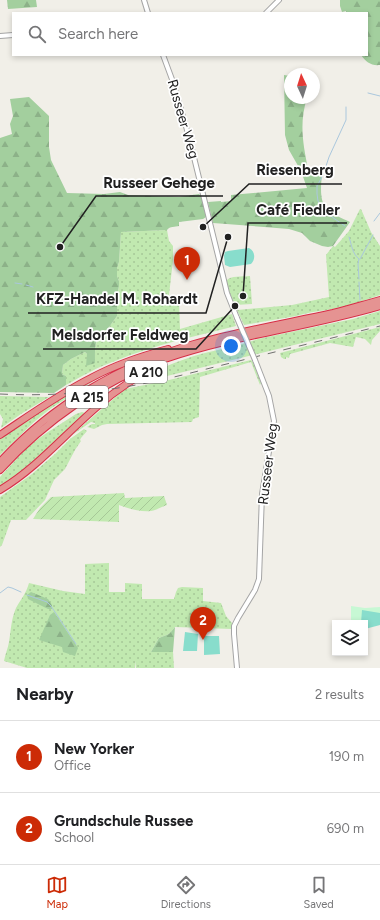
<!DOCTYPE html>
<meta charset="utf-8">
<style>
:root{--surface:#fff;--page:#f2f2f2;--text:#202124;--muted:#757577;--line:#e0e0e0;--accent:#cc2b06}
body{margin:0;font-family:Figtree,sans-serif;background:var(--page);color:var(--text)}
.controls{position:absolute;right:12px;bottom:12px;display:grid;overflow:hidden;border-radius:0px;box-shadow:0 2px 6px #0003}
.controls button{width:36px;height:36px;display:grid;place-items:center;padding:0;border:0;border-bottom:1px solid var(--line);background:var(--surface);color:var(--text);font:20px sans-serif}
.compass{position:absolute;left:284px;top:68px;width:36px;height:36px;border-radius:50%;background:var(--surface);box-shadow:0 2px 6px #0003;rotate:356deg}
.you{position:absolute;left:231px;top:346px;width:14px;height:14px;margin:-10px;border:3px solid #fff;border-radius:50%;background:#1a73e8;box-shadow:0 0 0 6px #1a73e833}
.badge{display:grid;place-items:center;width:26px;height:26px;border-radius:50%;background:var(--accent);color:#fff;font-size:13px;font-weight:700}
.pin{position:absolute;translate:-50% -33px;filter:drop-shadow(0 1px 2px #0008)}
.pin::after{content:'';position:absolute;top:21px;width:14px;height:12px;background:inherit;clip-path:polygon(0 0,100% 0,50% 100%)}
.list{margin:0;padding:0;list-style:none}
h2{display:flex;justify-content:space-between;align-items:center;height:52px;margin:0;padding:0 16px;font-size:17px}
h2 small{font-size:13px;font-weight:400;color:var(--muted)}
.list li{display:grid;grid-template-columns:26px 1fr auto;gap:12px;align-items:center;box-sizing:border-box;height:72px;padding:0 16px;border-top:1px solid var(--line)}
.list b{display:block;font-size:15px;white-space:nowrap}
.list p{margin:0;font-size:13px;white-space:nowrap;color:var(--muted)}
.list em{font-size:13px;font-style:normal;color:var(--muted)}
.icon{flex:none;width:22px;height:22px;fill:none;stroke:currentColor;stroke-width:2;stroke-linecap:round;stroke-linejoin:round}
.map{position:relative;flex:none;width:380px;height:668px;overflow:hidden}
.search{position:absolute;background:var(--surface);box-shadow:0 2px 6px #0003;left:12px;right:12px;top:12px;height:44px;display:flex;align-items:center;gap:10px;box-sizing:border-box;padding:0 14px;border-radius:0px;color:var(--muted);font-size:15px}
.sheet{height:196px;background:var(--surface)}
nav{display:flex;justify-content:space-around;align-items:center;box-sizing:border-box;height:56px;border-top:1px solid var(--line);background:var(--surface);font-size:11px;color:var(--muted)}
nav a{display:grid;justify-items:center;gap:2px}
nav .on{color:var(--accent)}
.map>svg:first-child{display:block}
.grass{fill:url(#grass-dots)}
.forest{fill:url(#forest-firs)}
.park{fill:#c7f8d4}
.garden{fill:url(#garden-furrows)}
.pitch{fill:#8dc}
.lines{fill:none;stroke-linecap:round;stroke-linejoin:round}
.stream{stroke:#aac7dd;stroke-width:1}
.tertiary-casing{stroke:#a5a5a5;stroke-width:6}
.motorway-casing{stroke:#d72d46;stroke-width:8}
.tertiary{stroke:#fff;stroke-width:4}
.motorway{stroke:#e59392;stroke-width:6}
.rail{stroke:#6f6f6f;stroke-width:1;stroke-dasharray:8 8;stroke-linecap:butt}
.tertiary-bridge-casing{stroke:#a5a5a5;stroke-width:6;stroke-linecap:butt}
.tertiary-bridge{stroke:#fff;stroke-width:4}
.labels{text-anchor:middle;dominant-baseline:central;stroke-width:3.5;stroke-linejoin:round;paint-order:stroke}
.shield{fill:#fff;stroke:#646464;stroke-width:1}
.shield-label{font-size:13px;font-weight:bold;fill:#212121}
.street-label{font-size:14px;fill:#212121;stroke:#fff}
.leader{fill:none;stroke:#212121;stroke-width:1.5}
.callout-dot{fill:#212121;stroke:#fff;stroke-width:1.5}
.callout-label{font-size:15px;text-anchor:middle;font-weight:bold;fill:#212121;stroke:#fff;stroke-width:3.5;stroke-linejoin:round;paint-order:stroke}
</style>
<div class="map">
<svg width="380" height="668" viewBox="0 0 380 668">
<defs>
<pattern id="grass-dots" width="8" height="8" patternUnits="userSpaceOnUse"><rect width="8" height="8" fill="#c1e9b0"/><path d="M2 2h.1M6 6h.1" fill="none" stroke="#a6c897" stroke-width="1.8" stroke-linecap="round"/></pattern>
<pattern id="forest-firs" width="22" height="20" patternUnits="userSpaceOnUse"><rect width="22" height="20" fill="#a3cf9e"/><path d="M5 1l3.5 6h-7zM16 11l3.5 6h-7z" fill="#8cb188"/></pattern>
<pattern id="garden-furrows" width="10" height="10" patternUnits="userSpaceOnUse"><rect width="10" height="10" fill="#c1e9b0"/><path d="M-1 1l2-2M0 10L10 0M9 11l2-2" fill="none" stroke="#a6c897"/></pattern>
</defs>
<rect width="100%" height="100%" fill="#f1efe8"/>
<!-- grass -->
<path class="grass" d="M360,209H361L371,232L380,246V295C363,301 345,307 327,310C317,311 306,313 296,316L244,325L237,310L292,305L329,297L326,255L333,246L335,247L349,231Z
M167,230L169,241L173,246V260L169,295L179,301L180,329L232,314L236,326C196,336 154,345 115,361C98,367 82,376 66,385V376L62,374L63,365L71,359L85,352L87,354V362L95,363C95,351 94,340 104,330H107L117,316V296L119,286V281L117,276V268L119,262L121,232Z
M250,276L252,304L235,305L232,299L226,281C231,275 242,277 250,276Z
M380,311V324L167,376L141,382V380C159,368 180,360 201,354C220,349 239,346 258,339L353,319Z
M380,327V331L372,340L371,345L365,339L356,337L353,347L330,343L290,354L289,358L286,357V359H284L281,357L280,353Z
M251,360L253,362L261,383L260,385L251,362L200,377L199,417L193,419L192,422L107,424L102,425L94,429L87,427L92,424H95V423L91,422L72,435L111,401L125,389L169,380Z
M91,382H92L50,409L34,422L0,455V438L63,397Z
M0,396L49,397L21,414L1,428L3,419L0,414Z
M82,412L85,413L33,463L0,487V477L25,450L38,439L48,432L76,414Z
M84,429L87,431L81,438L80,440L81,441L75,450L65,469L54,480L45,500L26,520H11L2,545L0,547V497L32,474L55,454L70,439Z
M109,563V592H125V583L142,584V599H174L176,592L178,588L182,587L203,588V601L221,603L226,616L232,623V629L175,627L169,634L159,638L151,652H173L174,668H136V661L135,668H27L4,661C5,655 8,648 9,642C11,631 11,619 16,608C21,599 26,594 29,583L63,591L85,594V564Z"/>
<!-- forest -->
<path class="forest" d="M7,0H36L37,7L8,9Z
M340,0H380V65C371,66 366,62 361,55H367V13H346V11L342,12L340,6Z
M284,75L290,76V98H307C299,123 303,144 308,169L310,175L320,174L322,175C321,184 319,202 327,209C333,215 342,218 350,222L333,246L328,247L322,246L310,241L302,233L289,229L264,227L213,223L208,202L221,201V202L231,201V195L307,188L301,171L289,150L285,135Z
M29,97L49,116V147L51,160L67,193L104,194L120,192L128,195L179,197L199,194L201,196L206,217L203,219L179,222V226C175,227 170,226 167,230L121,232L119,262L117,268V276L119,281V286L117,296V316L107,330H103C94,340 95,351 95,363L86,366L87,354L85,352L71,359L63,365L62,374L66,376V385L54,393L0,392V138L12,134L10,124L13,116L10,99Z
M31,592L48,599L52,605V609H48L28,599L27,595Z
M54,612L78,648L75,656L63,652L62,647L39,640L50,615Z
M175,627L173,652H151L159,638L169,634Z"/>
<!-- park -->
<path class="park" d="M351,606L365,608L380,607V625L365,623H351Z"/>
<!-- garden -->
<path class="garden" d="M124,493L125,498L164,496L167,505C161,507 157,510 151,511C140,512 129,509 119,505V522L33,519L40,508L51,497Z"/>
<!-- pitch -->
<path class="pitch" d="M249,248C255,251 256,259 251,264L230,267L225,265L224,256L225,252L228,251Z
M362,610L380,613V625L365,629V623H361Z
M185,632L198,634L197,651H183Z
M204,636H219L220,654L204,655Z"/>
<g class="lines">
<!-- stream -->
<path class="stream" d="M368,93L380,96
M374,221L380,213
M345,226L332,217L324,210L318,201L317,194V186L323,175L329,157L346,120V107
M349,237C352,246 352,253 359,259L358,264L359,279
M360,259L373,235
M359,282L360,300
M15,283L22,284
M26,285L33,287
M0,593L8,587L12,588L21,592
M27,595L47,602L51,606L76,644"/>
<!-- tertiary casing -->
<g class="tertiary-casing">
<path id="tertiary" d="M144,0L148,13
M266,13L279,0
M0,36L13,35
M163,55L173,82L189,137L223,276L227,293L237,318
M237,668L234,634V626L238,618L255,590L259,579L262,494L274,421L269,396L255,360"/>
</g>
<!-- motorway casing -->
<g class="motorway-casing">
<path id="motorway" d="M0,435C30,415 59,394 91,378C115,365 141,356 168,349
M0,462C52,405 120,365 194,344C240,331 287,323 333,313C349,309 365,304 380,300
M0,470C45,421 102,381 165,359C235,335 309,327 380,306
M0,490C37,468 65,434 98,406C117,389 139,375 162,363"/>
</g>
<!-- tertiary -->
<use href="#tertiary" class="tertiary"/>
<!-- motorway -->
<use href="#motorway" class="motorway"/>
<!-- rail -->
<path class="rail" d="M0,394C41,396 83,394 124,387C163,381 201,370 239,361C286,349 333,338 380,326"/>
<!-- tertiary-bridge casing -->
<g class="tertiary-bridge-casing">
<path id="tertiary-bridge" d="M237,318L255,360"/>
</g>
<!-- tertiary-bridge -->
<use href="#tertiary-bridge" class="tertiary-bridge"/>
</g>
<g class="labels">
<!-- shield labels -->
<g class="shield">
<rect x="125" y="361" width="42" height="22" rx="3"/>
<rect x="66" y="386" width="42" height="22" rx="3"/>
</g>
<g class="shield-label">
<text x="146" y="372">A 210</text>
<text x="87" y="397">A 215</text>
</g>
<!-- street labels -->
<g class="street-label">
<text transform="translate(183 119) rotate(74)">Russeer Weg</text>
<text transform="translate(268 464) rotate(-83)">Russeer Weg</text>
</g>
</g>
<!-- callouts -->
<path class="leader" d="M203 227L249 184H342M60 247L96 196H223M243 296L248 223H347M228 237L206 313H28M235 306L196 349H43"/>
<g class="callout-dot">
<circle cx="203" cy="227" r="4"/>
<circle cx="60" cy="247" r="4"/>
<circle cx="243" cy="296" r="4"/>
<circle cx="228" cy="237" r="4"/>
<circle cx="235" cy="306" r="4"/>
</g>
<g class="callout-label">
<text x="295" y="175">Riesenberg</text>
<text x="159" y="188">Russeer Gehege</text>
<text x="298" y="215">Café Fiedler</text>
<text x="117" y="304">KFZ-Handel M. Rohardt</text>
<text x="120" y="340">Melsdorfer Feldweg</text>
</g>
</svg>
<div class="controls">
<button><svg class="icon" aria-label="layers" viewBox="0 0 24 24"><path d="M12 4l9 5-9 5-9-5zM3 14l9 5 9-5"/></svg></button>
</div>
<svg class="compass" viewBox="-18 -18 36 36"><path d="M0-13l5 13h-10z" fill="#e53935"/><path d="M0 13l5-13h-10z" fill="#757577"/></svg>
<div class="you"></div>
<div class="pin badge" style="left:187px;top:280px">1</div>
<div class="pin badge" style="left:203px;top:640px">2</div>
<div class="search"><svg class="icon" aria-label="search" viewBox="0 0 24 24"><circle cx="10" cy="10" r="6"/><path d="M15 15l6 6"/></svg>Search here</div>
</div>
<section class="sheet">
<h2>Nearby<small>2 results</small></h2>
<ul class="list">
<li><span class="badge">1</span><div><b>New Yorker</b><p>Office</p></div><em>190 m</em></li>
<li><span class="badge">2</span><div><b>Grundschule Russee</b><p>School</p></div><em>690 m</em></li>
</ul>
</section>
<nav>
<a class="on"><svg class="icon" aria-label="map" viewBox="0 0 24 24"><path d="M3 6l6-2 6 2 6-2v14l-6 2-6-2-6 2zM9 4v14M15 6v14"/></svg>Map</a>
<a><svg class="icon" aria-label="directions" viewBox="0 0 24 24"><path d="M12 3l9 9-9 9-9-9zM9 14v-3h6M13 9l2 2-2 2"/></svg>Directions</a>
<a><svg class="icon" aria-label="saved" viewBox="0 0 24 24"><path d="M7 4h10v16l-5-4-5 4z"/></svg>Saved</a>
</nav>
